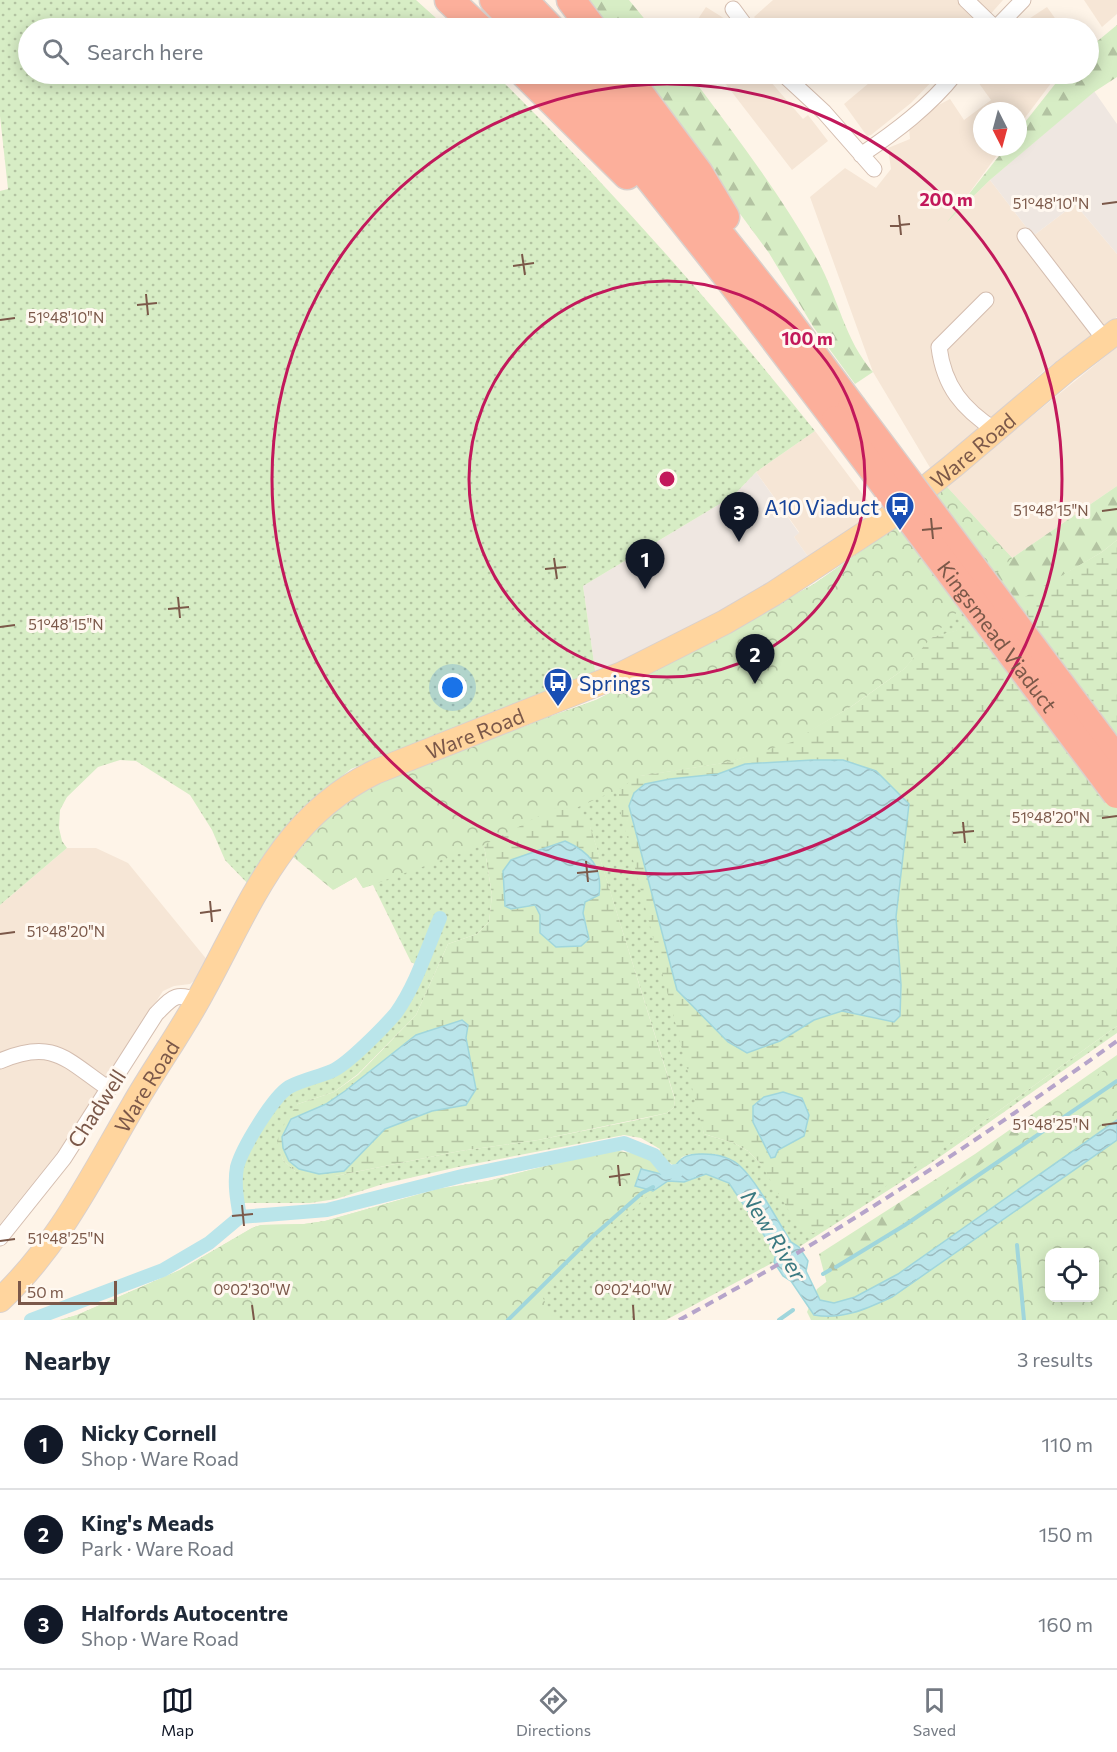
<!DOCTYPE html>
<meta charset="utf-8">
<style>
:root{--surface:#fff;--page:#f6f6f7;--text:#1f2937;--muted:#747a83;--line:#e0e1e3;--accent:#111827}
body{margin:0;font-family:Commissioner,sans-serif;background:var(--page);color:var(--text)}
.controls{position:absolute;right:18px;bottom:18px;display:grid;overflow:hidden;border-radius:12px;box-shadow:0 3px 15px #0003}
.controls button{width:54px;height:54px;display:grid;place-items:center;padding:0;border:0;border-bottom:2px solid var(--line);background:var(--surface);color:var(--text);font:30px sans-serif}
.compass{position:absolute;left:973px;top:102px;width:54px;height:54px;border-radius:50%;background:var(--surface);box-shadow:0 3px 15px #0003;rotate:174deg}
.scale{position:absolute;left:18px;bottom:15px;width:99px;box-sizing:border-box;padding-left:6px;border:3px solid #7b5849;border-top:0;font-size:16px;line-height:21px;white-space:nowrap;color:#7b5849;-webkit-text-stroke:4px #fff8f0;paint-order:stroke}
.you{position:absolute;left:453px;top:688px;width:21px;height:21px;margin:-15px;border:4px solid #fff;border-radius:50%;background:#1a73e8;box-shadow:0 0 0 9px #1a73e833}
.badge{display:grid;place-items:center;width:39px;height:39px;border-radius:50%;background:var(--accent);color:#fff;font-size:20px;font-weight:700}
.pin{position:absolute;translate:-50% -50px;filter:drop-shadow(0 2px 3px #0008)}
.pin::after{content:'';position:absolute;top:32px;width:21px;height:18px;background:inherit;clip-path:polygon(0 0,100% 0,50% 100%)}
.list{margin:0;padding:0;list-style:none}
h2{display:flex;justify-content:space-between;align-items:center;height:78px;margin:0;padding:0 24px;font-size:26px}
h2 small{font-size:20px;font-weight:400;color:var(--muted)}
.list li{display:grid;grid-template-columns:39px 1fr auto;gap:18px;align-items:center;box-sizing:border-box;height:90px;padding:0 24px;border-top:2px solid var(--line)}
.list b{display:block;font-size:22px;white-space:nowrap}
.list p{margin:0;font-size:20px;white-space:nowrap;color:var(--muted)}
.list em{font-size:20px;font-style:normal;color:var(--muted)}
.icon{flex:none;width:33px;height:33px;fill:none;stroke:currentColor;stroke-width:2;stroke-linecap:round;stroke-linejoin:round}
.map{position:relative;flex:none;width:1117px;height:1320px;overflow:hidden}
.search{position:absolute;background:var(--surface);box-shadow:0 3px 15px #0003;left:18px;right:18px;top:18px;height:66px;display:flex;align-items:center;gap:15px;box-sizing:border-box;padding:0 21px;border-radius:33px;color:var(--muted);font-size:22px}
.sheet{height:348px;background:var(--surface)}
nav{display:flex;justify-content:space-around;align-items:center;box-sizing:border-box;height:84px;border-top:2px solid var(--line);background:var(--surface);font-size:16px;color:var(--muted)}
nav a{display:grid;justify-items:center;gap:3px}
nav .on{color:var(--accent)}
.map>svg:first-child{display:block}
.residential{fill:#f6e6d6}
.industrial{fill:#efe7e1}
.grass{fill:url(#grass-dots);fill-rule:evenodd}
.forest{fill:url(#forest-firs)}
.wetland{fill:url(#wetland-marsh);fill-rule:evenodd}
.park{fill:url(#park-crowns);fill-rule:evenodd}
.water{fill:url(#water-waves);stroke:#a0d6dc;stroke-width:1.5}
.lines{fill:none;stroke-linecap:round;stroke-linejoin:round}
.stream{stroke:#a0d6dc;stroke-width:4}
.canal{stroke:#bae5ea;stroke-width:14}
.street-casing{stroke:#d4bdaf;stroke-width:17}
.primary-casing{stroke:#dad0cc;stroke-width:26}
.highway-casing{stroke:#dad0cc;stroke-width:31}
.street{stroke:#fff;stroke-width:15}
.primary{stroke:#ffd59e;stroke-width:24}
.highway{stroke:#fcaf9b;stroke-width:28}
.rail{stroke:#b6a4ca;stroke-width:4;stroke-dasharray:9 6;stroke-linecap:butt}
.highway-bridge-casing{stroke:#dad0cc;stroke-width:31;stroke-linecap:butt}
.highway-bridge{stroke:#fcaf9b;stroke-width:28}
.ticks{fill:none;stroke:#7b5849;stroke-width:2}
.ring{fill:none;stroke:#c2185b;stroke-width:3}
.labels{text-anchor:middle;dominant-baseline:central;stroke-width:6;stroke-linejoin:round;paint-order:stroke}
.street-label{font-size:21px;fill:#7b5849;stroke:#fff8f0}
.transit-label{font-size:21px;fill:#164399;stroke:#fff8f0;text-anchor:end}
.water-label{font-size:22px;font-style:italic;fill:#3b7981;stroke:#fff8f0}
.ticks-label{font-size:15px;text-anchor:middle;fill:#7b5849;stroke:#fff8f0;stroke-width:6;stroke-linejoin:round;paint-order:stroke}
.centre{fill:#c2185b;stroke:#fff8f0;stroke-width:3}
.ring-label{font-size:18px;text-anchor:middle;font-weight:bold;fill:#c2185b;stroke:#fff8f0;stroke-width:6;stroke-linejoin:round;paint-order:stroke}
</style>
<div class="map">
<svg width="1117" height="1320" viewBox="0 0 1117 1320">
<defs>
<pattern id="grass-dots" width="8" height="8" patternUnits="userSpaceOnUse" patternTransform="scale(1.5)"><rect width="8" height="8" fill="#d7edc5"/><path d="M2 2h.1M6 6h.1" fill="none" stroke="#b3c3a2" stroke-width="1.8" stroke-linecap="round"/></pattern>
<pattern id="forest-firs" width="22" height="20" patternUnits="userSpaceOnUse" patternTransform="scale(1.5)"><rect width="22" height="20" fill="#d7edc5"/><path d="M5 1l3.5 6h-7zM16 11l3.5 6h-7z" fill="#b3c3a2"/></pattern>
<pattern id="wetland-marsh" width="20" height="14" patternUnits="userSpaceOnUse" patternTransform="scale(1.5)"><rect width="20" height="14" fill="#d7edc5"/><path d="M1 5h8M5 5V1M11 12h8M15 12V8" fill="none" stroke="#b3c3a2"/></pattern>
<pattern id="park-crowns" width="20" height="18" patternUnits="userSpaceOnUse" patternTransform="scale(1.5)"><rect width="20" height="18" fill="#d7edc5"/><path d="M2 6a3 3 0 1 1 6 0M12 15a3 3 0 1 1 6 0" fill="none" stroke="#b3c3a2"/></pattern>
<pattern id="water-waves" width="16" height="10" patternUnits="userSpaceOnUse" patternTransform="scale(1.5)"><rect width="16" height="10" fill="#bae5ea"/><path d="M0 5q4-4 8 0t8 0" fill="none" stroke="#9cbcc0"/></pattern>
</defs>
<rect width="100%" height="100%" fill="#fef4e8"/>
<!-- residential -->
<path class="residential" d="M773,0H1003L978,28H763L754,17Z
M1084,0H1117V14L1102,27Z
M706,7L730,22L728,28H692Z
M1047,7L1062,28H1020L1018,26Z
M718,74H764L803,119L808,115L828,141L792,170Z
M871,74H939L911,103L871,135L867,136L844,104L875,78Z
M975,74H1058L1018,127V111H982V147H1003L951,218L990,180L1033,236L1075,204L1117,254V317L1046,369L932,471L873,372L810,197L845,168L876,188L891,169L888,148L910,139L909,128L931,109L950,99L964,120L991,100L973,75Z
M1117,347V486L1012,558L946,486Z
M815,431L876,512L809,558L794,537L799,532L756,472Z
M67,848H96L128,863L208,961L195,980L190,984L174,986L163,991L58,1152L0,1224V905Z"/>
<!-- industrial -->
<path class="industrial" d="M1094,91L1117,124V254L1075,204L1033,236L990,180Z
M756,472L799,533L794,537L809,558L784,572L743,602L596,677L583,586L733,496Z"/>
<!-- grass -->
<path class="grass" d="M0,0H416L447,28H28V74H495C609,186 715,306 815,431L756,472L733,496L583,586L596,677L483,717L351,769L311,801L250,886L225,860L212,830L190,795L136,761L120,760L98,767L67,797L60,810L59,828L62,841L67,848L0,905V191L8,189L0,116Z
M902,523L978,625L930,638L904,669L792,742L729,762L639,776L704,1134L734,1143L748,1151L760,1163L813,1233L993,1115L1117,1026V1033L931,1163L799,1247L791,1242L741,1167L715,1154H690L682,1157L675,1166L657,1156L660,1149L641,1138L624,1135L458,1167L383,1184L336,1199L310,1203H244L241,1182L244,1164L256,1138L278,1105L293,1092L340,1073L363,1051L406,1006L424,969L411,962L373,885L363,888L356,877L333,890L534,722L596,700L746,623L814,584ZM590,827L675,1099L674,1107L667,1113L637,1120L538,1140L460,1151L335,1176L295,1171L283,1160L278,1141L298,1104L334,1092L358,1074L416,1015L448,944L477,934L489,922L492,895L484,845Z
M618,1151L637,1154L655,1161L659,1169L653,1190L668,1181L684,1182L706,1174L729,1183L776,1253L774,1262L666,1320H60L77,1315L180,1270L252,1228L261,1225L304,1224L325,1221L438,1189L488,1181L573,1159Z"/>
<!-- forest -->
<path class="forest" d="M581,0H629L652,28H602Z
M1117,25V77L1094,92L990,180L947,222L1006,147H1018V131L1063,74H1088L1089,48Z
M637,74H689L691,76C735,135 782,196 818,261C838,297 845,341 873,372L855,384L814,328L769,253Z
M946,486L1012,558L1117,486V540L1102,552L1013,605L937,494Z
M1117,1055V1107L827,1284L819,1254L975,1154Z"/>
<!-- wetland -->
<path class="wetland" d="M1117,540V1026L993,1115L832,1222L813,1233L799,1228L760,1163L748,1151L734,1143L704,1134L619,806V789L639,776L729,762L792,741L852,706L904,669L930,638L978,624L1102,552ZM812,760L876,771L909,804L896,917L901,985L894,1022L842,1011L814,1020L780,1041L677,990L629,806L634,793L645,784L670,779L718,774L745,764ZM753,1122L804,1136L778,1150L771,1158Z
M576,808L590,826L675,1100L674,1107L667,1113L538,1140L460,1151L335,1176L310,1177L295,1171L283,1160L277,1141L287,1118L298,1104L334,1092L358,1075L416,1015L448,944L477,934L489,922L492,895L484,845L552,809ZM585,902L583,913L588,931L556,947L540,933V915L535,905ZM462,1020L468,1025L466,1038L476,1089L466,1105L432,1111L385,1129L344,1171L291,1119L326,1104L345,1091L416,1035Z"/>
<!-- park -->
<path class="park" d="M946,486L1012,558L931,638L904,669L852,706L792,742L729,762L639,776L619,789L576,808L552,809L484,845L363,888L356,877L333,890L292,856L311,833L331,812L358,793L399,773L596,700L673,662L814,584L902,523Z
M1117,1060V1320H811L807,1312L817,1289ZM1050,1252H1094V1298H1050Z
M618,1151C630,1153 642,1154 653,1161C658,1164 661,1171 667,1175L668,1181L653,1191L541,1294L554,1320H60L77,1315L180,1270L252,1228L261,1225L304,1224L325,1221L438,1189L488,1181L573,1159Z"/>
<!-- water -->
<path class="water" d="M812,760H843L876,771L909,804L896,917L901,985L900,1016L894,1022L842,1011L814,1020L780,1041L747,1053L728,1042L677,990L629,806L634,793L645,784L670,779L718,774L745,764Z
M565,841C590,852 603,867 599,895L585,902L583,913L589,939L581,946L556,947L540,933V915L535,905L511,909L505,906L503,871L511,860Z
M462,1020L468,1025L466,1038L476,1089L466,1105L432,1111L385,1129L344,1171L319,1174L299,1169L289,1161L283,1148L282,1137L291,1119L326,1104L345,1091L416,1035Z
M783,1092L802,1098L809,1115L804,1136L778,1150L775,1157L771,1158L753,1122V1106L764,1097Z
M1117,1120V1140L892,1297C866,1309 843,1320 814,1315L791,1281L783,1276L774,1262L776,1253L729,1183L706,1174L684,1182L668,1181L653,1191L635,1186L641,1169L665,1175L659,1169L663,1164L672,1170C681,1157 686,1154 702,1154C716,1154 731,1157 741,1167C758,1183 778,1222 791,1242L799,1247L808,1261L806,1271L820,1300L834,1303L855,1297L898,1274Z"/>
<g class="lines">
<!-- stream -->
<path class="stream" d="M1017,1245L1024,1320
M836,1267L905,1225L1117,1081
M823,1274L830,1270
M508,1320L593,1236L642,1193L653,1187
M779,1320L793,1310"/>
<!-- canal -->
<path class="canal" d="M240,1217C237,1200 234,1183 237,1167C242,1148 273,1097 289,1087C302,1080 318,1077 332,1071C348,1064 384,1027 396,1013C416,985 427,949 440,918
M31,1320L163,1270L209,1243L240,1217L327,1210L462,1176L624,1143L654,1155L668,1172L677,1171"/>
<!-- street casing -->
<g class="street-casing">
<path id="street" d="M966,0L995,28
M733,9L747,28
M996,28L1023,0
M783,74L824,112L874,169
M861,155C895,132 930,106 955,74
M1025,236L1105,340
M986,300L939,347C944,387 963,409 995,430
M0,1061C54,1038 66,1060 109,1089
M0,1238L64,1158L156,1014C172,998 175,991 198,1001"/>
</g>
<!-- primary casing -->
<g class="primary-casing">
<g id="primary">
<path id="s1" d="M0,1300C59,1245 93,1174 133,1106C156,1066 183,1029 204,989C251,903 282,817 375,772L622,674L725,622L773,594L887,519L953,466L1065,371L1117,331"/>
</g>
</g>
<!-- highway casing -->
<g class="highway-casing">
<path id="highway" d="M449,0L479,28
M494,0L521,28
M523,0L550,28
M571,0L592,28
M525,74L627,175
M564,74L580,91L724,272L836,420
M593,74L785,317L852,407
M625,74L698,172L725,217"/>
</g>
<!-- street -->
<use href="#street" class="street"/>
<!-- primary -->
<use href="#primary" class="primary"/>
<!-- highway -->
<use href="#highway" class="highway"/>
<!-- rail -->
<path class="rail" d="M679,1320C832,1238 976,1142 1117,1041"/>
<!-- highway-bridge casing -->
<g class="highway-bridge-casing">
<g id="highway-bridge">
<path d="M852,407L1117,760"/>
<path id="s2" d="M836,420L1117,794"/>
</g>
</g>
<!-- highway-bridge -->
<use href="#highway-bridge" class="highway-bridge"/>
</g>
<!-- ticks -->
<path class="ticks" d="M1102,204L1117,202M899,215L901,235M890,226L910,224M522,254L525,275M513,266L534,263M146,294L148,315M137,305L157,303M0,320L15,318M1102,511L1117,509M931,518L933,539M922,530L942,528M554,558L557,579M545,569L566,567M178,597L180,618M168,609L189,607M0,627L15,625M1102,818L1117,816M963,822L965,843M953,833L974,831M586,861L588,882M577,873L598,871M210,901L212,922M200,913L221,910M0,934L15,932M1102,1125L1117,1123M618,1165L620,1186M609,1177L630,1174M242,1205L244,1226M232,1216L253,1214M0,1241L15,1239M252,1305L254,1320M633,1305L634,1320"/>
<!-- distance rings -->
<g class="ring">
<circle cx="667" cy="479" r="198"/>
<circle cx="667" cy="479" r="395"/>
</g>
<!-- icons -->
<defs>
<g id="bus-pin" transform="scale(1.5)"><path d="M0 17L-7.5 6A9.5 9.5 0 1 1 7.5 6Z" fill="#1a4fb4" stroke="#fff8f0"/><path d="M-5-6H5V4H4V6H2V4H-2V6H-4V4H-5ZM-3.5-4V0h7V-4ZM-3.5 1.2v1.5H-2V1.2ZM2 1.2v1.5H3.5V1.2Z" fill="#fff"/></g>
</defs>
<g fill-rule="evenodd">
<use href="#bus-pin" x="900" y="506"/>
<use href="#bus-pin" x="558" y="682"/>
</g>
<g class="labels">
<!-- street labels -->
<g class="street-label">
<text stroke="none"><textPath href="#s1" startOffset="1338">Ware Road</textPath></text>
<text stroke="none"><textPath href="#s2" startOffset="270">Kingsmead Viaduct</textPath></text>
<text stroke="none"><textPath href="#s1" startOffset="762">Ware Road</textPath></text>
<text stroke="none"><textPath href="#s1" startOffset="260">Ware Road</textPath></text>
<text transform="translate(96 1108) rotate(-57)">Chadwell</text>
</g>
<!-- transit labels -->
<g class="transit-label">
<text x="879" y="506">A10 Viaduct</text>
<text x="579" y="682" text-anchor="start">Springs</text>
</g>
<!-- water labels -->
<g class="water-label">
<text transform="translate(774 1235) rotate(58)">New River</text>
</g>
</g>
<g class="ticks-label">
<text x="1051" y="209">51°48'10"N</text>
<text x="66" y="323">51°48'10"N</text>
<text x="1051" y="516">51°48'15"N</text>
<text x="66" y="630">51°48'15"N</text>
<text x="1051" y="823">51°48'20"N</text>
<text x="66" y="937">51°48'20"N</text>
<text x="1051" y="1130">51°48'25"N</text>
<text x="66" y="1244">51°48'25"N</text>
<text x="252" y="1295">0°02'30"W</text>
<text x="633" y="1295">0°02'40"W</text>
</g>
<circle cx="667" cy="479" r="9" class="centre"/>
<g class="ring-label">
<text x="946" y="206">200 m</text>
<text x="807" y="345">100 m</text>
</g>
</svg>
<div class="controls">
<button><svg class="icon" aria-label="locate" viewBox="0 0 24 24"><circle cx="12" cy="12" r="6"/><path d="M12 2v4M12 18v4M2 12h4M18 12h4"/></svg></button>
</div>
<svg class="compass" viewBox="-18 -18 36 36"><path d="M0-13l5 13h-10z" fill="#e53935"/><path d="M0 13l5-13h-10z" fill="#747a83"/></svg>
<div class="scale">50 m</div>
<div class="you"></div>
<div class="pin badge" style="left:645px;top:589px">1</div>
<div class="pin badge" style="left:755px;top:684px">2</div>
<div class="pin badge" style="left:739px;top:542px">3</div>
<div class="search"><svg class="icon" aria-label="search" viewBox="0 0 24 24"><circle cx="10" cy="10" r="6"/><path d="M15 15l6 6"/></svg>Search here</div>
</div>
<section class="sheet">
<h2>Nearby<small>3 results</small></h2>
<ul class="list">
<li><span class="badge">1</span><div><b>Nicky Cornell</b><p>Shop · Ware Road</p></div><em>110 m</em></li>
<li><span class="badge">2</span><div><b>King's Meads</b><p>Park · Ware Road</p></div><em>150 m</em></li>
<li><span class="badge">3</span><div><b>Halfords Autocentre</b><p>Shop · Ware Road</p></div><em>160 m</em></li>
</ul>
</section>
<nav>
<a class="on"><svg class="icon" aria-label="map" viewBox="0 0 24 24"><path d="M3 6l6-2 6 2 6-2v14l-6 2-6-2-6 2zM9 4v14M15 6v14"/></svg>Map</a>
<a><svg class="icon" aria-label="directions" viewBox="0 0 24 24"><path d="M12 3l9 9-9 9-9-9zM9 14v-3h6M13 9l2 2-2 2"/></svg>Directions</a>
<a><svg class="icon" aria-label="saved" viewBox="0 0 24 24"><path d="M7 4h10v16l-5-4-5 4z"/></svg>Saved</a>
</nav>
